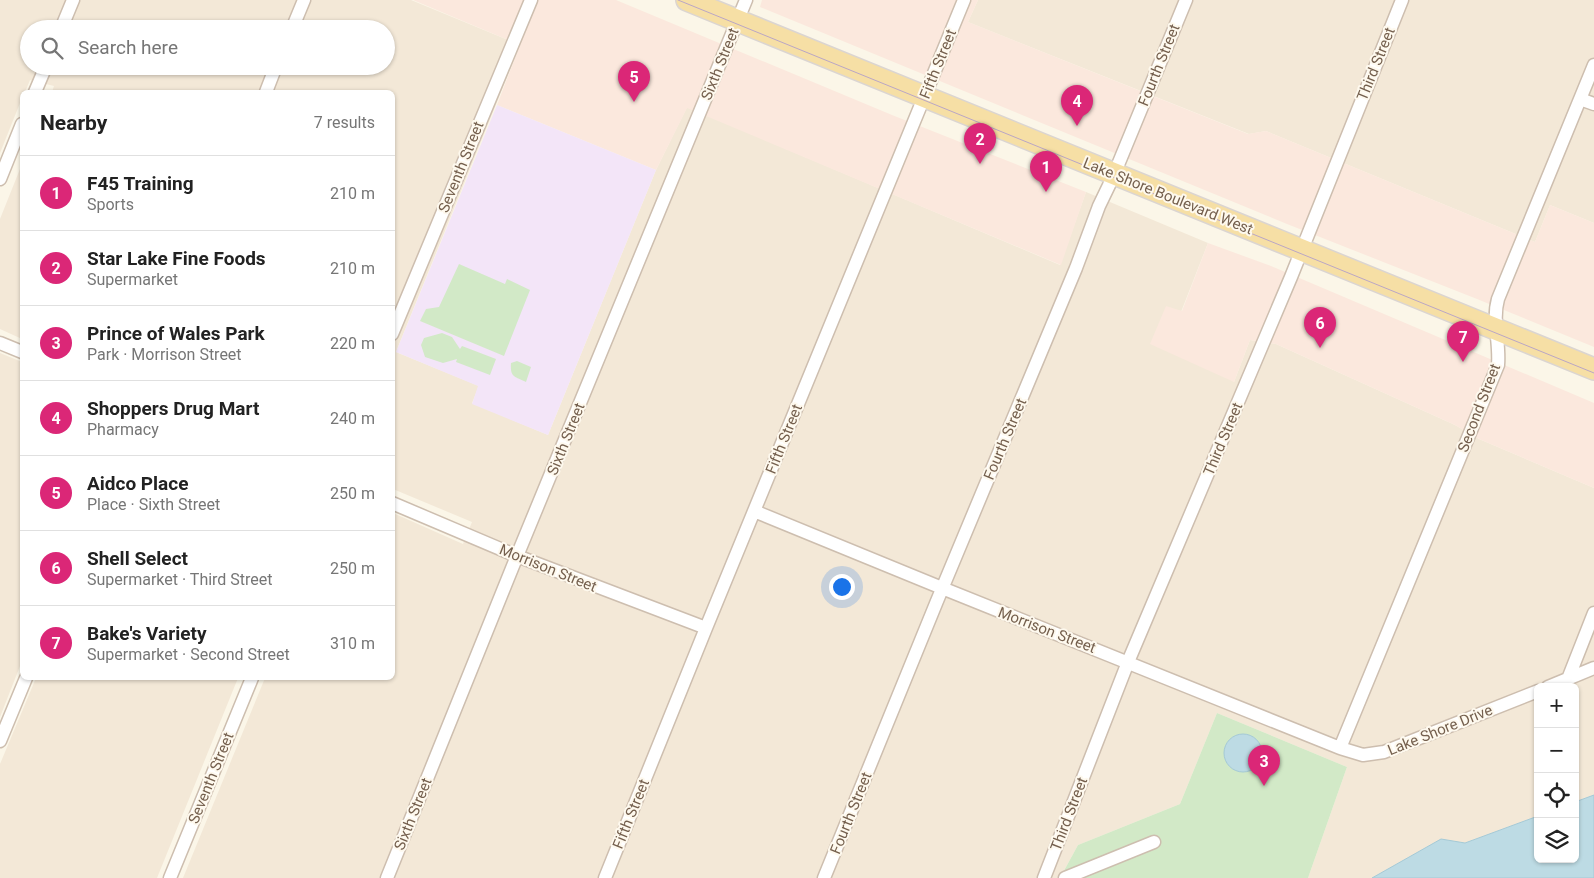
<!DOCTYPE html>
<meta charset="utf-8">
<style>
:root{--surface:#fff;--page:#f2f2f2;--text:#222;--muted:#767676;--line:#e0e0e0;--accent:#db2777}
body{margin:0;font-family:Roboto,sans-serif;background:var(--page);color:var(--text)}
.controls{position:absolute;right:15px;bottom:15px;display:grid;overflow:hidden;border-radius:8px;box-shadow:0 1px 4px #0004}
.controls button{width:45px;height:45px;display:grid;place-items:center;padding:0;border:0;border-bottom:1px solid var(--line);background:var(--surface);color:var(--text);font:25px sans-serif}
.you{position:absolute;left:841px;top:586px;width:18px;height:18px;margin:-12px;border:4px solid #fff;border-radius:50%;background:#1a73e8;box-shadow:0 0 0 8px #1a73e833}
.badge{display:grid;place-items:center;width:32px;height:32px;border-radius:50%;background:var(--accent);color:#fff;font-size:16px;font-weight:700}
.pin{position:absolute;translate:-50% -41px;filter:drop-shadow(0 1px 2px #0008)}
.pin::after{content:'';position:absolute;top:26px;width:18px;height:15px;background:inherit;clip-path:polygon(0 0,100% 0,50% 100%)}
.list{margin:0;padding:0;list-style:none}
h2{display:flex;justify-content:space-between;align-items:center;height:65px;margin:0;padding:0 20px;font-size:21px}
h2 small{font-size:16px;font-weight:400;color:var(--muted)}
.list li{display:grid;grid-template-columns:32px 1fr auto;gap:15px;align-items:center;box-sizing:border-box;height:75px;padding:0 20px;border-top:1px solid var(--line)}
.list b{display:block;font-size:19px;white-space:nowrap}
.list p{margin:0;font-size:16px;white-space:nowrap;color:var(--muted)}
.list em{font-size:16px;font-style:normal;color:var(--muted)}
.icon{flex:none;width:28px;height:28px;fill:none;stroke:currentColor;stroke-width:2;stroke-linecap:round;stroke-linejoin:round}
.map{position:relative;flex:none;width:1594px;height:878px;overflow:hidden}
.search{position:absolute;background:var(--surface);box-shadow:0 1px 4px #0004;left:20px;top:20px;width:375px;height:55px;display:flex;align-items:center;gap:12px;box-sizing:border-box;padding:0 18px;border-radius:28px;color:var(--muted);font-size:19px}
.panel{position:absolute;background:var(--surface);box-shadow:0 1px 4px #0004;left:20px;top:90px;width:375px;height:590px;border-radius:8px}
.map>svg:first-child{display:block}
.residential{fill:#f3e8d7;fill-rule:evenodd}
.commercial{fill:#fbe8dd}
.education{fill:#f3e5f8}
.green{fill:#d2e9c7}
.water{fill:#bddbe4;stroke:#a4c9d6}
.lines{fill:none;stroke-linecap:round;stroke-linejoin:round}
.minor-casing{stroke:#cdbeaf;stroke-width:15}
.primary-casing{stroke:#dbd5d1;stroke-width:24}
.minor{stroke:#fff;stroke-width:12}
.primary{stroke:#f6dfa5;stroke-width:21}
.tram{stroke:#baa6c5;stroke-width:1}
.labels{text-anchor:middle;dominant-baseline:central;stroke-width:4;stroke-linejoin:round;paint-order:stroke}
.street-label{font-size:15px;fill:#745f4d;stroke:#fef9ee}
</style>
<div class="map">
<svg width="1594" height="878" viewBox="0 0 1594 878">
<rect width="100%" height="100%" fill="#fbf6e8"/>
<!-- residential -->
<path class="residential" d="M0,0H411L520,45L396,352L479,386L472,403L548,435L656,170L687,107L1060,265L1086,192L1208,243L1181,312L1234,382L1250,340L1276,344L1455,425L1479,439L1594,488V795L1575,802V687H1538V816L1465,843L1441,839L1372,878H1308L1347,767L1217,713L1180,804L1078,845L1060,878H183L265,678H392L393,513L463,544L472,522L393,489L392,92H52L54,86L30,80L25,92H22V98L0,153ZM29,29H386V66H29Z
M978,0H1594V223L1550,205L1535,242L1266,131L1249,134L968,22Z
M22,164V339L0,329V219Z
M0,353L22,362V661L0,717Z
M36,678H238L157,878H0V764Z"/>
<!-- commercial -->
<path class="commercial" d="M413,0H616L892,115L1086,192L1061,265L687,108L656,170L497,105L520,45Z
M762,0H978L968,22L1248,134L1266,131L1535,242L1550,205L1594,223V347L1477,299L1287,224L760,7Z
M1208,243L1271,266L1594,403V488L1479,439L1455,425L1276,344L1250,340L1234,382L1150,344L1166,306L1182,311Z"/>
<!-- education -->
<path class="education" d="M497,105L656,170L548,435L472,404L478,386L396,352Z"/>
<!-- green -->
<path class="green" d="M459,264L505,284L507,279L530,290L504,356L420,321L426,309L439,307Z
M442,333L452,337L460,349L462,346L496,359L490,375L456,362L457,359L443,363L425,357L421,345L424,338Z
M517,361L531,367L526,382C514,376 510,377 511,363Z
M1217,713L1347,767L1308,878H1060L1078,845L1180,804Z"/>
<!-- water -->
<path class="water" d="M1224 753a19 19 0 1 1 38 0a19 19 0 1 1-38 0Z
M1594,795V878H1372L1441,839L1465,843L1538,816V859H1575V802Z"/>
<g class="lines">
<!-- minor casing -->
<g class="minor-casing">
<path id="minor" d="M61,29L73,0
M292,29L304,0
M35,92L46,66
M266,92L276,66
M1580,99L1594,104
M0,179L22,124
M392,334L531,0
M0,343L22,352
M392,503L517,556L706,628
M754,511L942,588L1340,748L1363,755L1384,752L1538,691
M1568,679L1594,613
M1548,687L1594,668
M0,741L26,678
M1340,748L1498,365C1500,343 1492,320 1498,299L1594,65
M170,878L252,678
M387,878L517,556L746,0
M605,878L706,628L964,0
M824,878L937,601L1076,268L1099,206L1113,177L1186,0
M1044,878L1128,662L1291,277L1402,0
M1065,878L1154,842"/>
</g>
<!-- primary casing -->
<g class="primary-casing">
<path id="primary" d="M687,0L1594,369"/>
</g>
<!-- minor -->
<use href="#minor" class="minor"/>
<!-- primary -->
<use href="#primary" class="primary"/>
<!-- tram -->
<path class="tram" d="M678,0L1594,373"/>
</g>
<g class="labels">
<!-- street labels -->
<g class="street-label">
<text transform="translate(720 64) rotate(-68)">Sixth Street</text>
<text transform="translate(938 64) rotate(-68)">Fifth Street</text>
<text transform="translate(1376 64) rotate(-68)">Third Street</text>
<text transform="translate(1159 65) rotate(-68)">Fourth Street</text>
<text transform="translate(461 167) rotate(-68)">Seventh Street</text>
<text transform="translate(1168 196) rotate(22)">Lake Shore Boulevard West</text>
<text transform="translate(1479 408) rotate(-69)">Second Street</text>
<text transform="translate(566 439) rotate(-68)">Sixth Street</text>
<text transform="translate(784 439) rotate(-68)">Fifth Street</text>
<text transform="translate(1005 439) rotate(-67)">Fourth Street</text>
<text transform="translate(1223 439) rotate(-67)">Third Street</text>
<text transform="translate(548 568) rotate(22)">Morrison Street</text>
<text transform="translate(1047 630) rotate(21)">Morrison Street</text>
<text transform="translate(1440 730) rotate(-22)">Lake Shore Drive</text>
<text transform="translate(211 778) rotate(-68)">Seventh Street</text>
<text transform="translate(851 813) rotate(-68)">Fourth Street</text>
<text transform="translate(413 814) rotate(-68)">Sixth Street</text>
<text transform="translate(631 814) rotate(-68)">Fifth Street</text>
<text transform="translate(1069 814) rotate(-69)">Third Street</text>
</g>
</g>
</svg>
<div class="controls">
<button>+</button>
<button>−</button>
<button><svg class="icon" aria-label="locate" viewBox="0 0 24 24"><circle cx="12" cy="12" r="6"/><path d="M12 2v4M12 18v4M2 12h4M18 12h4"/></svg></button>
<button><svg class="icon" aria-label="layers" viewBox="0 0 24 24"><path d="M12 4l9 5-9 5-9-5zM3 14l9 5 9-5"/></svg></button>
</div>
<div class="you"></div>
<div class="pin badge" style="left:1046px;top:192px">1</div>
<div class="pin badge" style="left:980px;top:164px">2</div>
<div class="pin badge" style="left:1264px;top:786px">3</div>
<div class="pin badge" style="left:1077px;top:126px">4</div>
<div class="pin badge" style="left:634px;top:102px">5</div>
<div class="pin badge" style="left:1320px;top:348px">6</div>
<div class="pin badge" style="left:1463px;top:362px">7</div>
<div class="search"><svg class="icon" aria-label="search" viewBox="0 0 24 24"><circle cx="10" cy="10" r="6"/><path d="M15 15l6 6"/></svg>Search here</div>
<section class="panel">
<h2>Nearby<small>7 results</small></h2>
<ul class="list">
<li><span class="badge">1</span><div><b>F45 Training</b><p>Sports</p></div><em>210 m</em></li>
<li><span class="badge">2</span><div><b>Star Lake Fine Foods</b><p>Supermarket</p></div><em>210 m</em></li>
<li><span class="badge">3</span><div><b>Prince of Wales Park</b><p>Park · Morrison Street</p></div><em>220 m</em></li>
<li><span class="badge">4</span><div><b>Shoppers Drug Mart</b><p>Pharmacy</p></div><em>240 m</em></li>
<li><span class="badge">5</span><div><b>Aidco Place</b><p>Place · Sixth Street</p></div><em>250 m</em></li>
<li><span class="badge">6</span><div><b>Shell Select</b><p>Supermarket · Third Street</p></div><em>250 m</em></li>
<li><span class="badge">7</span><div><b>Bake's Variety</b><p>Supermarket · Second Street</p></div><em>310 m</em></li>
</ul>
</section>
</div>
